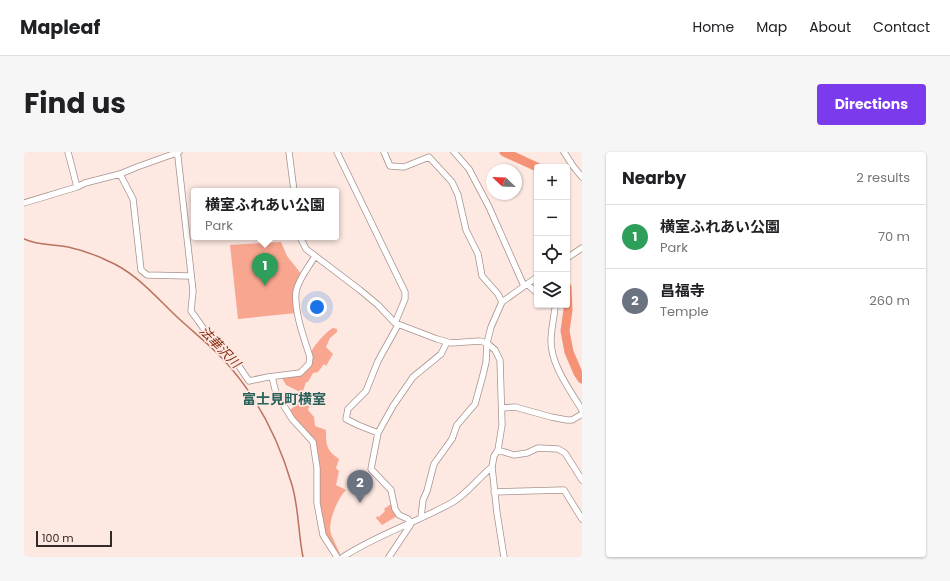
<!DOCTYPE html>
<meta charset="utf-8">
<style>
:root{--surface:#fff;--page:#f6f6f6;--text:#202124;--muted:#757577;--line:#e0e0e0;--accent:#7c3aed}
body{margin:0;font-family:Poppins,"Noto Sans JP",sans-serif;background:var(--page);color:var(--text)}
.controls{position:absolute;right:12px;top:12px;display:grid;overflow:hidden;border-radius:4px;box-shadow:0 1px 3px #0004}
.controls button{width:36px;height:36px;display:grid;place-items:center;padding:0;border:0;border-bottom:1px solid var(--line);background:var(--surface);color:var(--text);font:20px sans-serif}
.compass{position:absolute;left:462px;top:12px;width:36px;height:36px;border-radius:50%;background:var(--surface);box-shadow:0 1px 3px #0004;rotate:293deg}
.scale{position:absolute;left:12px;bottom:10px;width:76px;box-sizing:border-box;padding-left:4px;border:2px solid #322b28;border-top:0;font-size:11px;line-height:14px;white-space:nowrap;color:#322b28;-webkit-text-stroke:3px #fde8e2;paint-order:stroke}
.you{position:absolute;left:293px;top:155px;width:14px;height:14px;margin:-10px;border:3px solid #fff;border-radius:50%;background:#1a73e8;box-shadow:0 0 0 6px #1a73e833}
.badge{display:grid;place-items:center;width:26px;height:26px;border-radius:50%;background:var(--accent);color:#fff;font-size:13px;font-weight:700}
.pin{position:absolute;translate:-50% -33px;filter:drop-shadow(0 1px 2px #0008)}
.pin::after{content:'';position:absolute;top:21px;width:14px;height:12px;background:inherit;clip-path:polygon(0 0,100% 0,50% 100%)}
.popup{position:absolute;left:167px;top:36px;width:148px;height:52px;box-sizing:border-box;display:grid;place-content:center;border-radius:4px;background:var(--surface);filter:drop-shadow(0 1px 3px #0005);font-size:13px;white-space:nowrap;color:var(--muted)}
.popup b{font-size:15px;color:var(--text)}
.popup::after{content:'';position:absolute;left:50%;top:100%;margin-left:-8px;border:8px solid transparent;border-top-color:var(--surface)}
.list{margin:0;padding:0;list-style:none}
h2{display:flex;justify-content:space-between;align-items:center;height:52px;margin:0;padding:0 16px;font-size:17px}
h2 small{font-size:13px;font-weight:400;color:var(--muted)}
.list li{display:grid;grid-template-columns:26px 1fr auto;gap:12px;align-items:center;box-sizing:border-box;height:64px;padding:0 16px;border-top:1px solid var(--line)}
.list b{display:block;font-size:15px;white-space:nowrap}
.list p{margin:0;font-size:13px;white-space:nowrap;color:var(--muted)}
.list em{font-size:13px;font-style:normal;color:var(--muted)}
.icon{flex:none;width:22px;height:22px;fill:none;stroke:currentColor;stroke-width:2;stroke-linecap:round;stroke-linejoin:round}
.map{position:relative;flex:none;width:558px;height:405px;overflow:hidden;border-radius:4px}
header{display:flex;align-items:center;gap:24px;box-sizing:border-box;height:56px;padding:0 20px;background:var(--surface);border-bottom:1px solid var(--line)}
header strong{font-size:19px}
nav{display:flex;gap:22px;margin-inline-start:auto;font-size:14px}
.intro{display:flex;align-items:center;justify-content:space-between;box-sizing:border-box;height:96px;padding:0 24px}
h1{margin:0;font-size:28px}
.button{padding:10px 18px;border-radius:4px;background:var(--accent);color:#fff;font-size:14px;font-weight:700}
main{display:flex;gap:24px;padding:0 24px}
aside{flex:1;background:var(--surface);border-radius:4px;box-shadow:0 1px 3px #0004}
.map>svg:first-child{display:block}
.green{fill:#f8a68f}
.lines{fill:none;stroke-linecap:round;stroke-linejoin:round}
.stream{stroke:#ba725d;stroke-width:1.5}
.river{stroke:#f59174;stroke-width:9}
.minor-casing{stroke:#a6938e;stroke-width:7}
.minor{stroke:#fff;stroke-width:5.5}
.labels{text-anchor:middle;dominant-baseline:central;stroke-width:3.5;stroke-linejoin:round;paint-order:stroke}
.water-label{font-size:13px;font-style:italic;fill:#852c11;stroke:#fde8e2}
.quarter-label{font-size:14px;font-weight:bold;fill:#28615b;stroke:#fde8e2}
</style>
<header>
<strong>Mapleaf</strong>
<nav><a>Home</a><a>Map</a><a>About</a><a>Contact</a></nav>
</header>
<div class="intro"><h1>Find us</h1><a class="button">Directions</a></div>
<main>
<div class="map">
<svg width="558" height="405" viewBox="0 0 558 405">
<rect width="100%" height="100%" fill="#fde8e2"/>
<!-- green -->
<path class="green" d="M257,90L263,104L278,123L275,128L272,161L214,167L206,93Z
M309,176L313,177V180L306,186L302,195L309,202L302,214L300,212L294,220L289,221L284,230H282L279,239L288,244L284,258L290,265L291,274L302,278C302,293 302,298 315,307L312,316L315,319L312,333L322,338C314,346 303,370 307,382C309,387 314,397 316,402L314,404L300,383L294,351L291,289L274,273L265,259L272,253L276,240L262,233L259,228V224L281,219C283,213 284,205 287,200C291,192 302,180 309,176Z
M367,352L373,364L358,373L352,366L353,364L355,365L361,359L360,357Z"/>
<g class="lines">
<!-- stream -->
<path class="stream" d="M0,87C15,94 29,92 44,95C58,98 72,103 84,109C111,120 132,145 152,164C166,177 181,189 195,203C230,239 254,285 268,333C275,357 274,381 279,405"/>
<!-- river -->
<path class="river" d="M480,0L513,15
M543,135L544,158L541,179L545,200L554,221L558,227"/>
<!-- minor casing -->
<g class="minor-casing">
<path id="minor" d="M44,0L53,35
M152,0L154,5L169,139L167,159L180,177L206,201L225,229L244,225L276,221L285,212L286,205C280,186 270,160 272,140C274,127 285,115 291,104
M265,0L270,39
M313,0L381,140V147L371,171
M360,0L366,14L380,15L405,5L428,30L434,43L442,78L454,102L458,124L474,142L478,150
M430,0L445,17L465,55L500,134
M540,0L549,14L558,25
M96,22L109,47L117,118L123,123L166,124
M0,51L53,35L61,31L96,22L113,15L155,0
M276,85L282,97L336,138L354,153L371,171L413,187L427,191L456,189L463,191L471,198L476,208L478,273L474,298L470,304L468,315L473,361L480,405
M543,106L558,96
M503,132L513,141
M529,153L531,155C530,166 527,178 527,189C527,213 546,238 558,258
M248,225L252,241L268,267L289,290L293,316V351L299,383L313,405
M478,256L491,255L527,265L543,268H548L558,262
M354,281L334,273L322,267L324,257L342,239L354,209L374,173
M474,298L490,303L503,301L514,296L534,297L541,301L558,328
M470,340L540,338L558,367
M397,365L399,348L403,339L410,312L428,287L433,273L451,252L459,223L462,210L463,191L467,175L478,150L513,125
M319,405C354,382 394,370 429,350C444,341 454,326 468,315
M365,405L387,372L384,367L375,363L371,357L367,338L347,317L354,281L369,254L389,225L417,202L423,190"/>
</g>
<!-- minor -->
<use href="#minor" class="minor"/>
</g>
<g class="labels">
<!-- water labels -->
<g class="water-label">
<text transform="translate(196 195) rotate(46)">法華沢川</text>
</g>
<!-- quarter labels -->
<g class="quarter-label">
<text x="260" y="247">富士見町横室</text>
</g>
</g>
</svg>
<div class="controls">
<button>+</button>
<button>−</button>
<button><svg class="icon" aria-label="locate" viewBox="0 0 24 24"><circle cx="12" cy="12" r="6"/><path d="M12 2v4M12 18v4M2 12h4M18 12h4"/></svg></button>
<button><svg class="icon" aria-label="layers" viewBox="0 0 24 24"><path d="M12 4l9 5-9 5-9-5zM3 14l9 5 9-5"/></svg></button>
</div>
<svg class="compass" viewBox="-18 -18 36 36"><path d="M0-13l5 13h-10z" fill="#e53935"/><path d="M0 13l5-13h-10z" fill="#757577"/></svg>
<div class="scale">100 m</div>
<div class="you"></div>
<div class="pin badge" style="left:241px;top:134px;background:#2e9e5b">1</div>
<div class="popup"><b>横室ふれあい公園</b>Park</div>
<div class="pin badge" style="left:336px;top:351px;background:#6b7280">2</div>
</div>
<aside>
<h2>Nearby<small>2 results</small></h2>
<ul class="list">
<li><span class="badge" style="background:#2e9e5b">1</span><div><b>横室ふれあい公園</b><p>Park</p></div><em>70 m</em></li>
<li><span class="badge" style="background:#6b7280">2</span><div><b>昌福寺</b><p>Temple</p></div><em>260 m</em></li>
</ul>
</aside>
</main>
